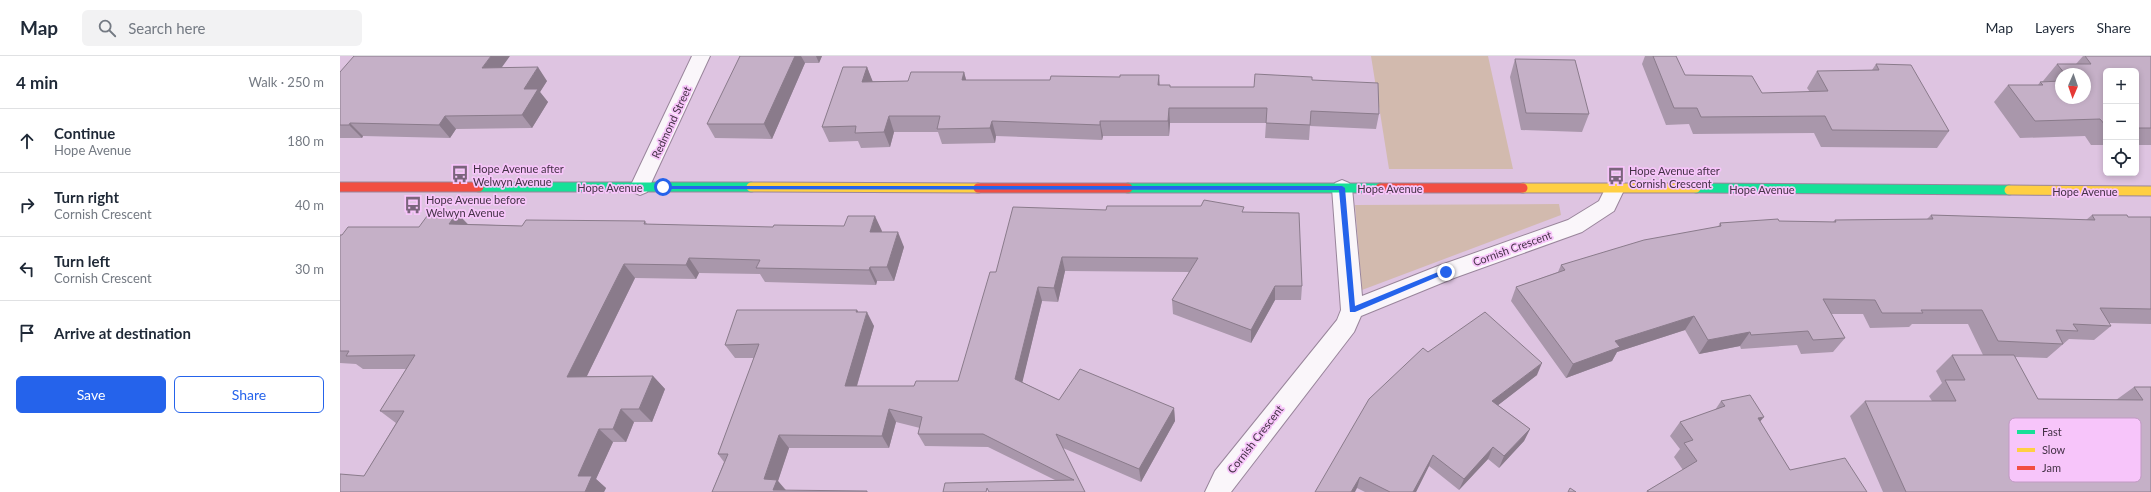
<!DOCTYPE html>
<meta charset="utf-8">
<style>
:root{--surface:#fff;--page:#f2f2f3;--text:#1f2937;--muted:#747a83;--line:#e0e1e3;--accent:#2563eb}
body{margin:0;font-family:Lato,sans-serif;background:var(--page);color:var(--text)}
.controls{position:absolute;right:12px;top:12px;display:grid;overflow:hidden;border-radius:6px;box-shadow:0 2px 6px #0003}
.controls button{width:36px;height:36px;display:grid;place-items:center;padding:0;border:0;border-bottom:1px solid var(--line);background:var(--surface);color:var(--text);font:20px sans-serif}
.compass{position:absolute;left:1715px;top:12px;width:36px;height:36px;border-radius:50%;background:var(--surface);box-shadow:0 2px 6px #0003;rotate:182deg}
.stop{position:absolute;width:12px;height:12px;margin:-9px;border:3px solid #2563eb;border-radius:50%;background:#fff}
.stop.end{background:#2563eb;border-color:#fff;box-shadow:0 1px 4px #0008}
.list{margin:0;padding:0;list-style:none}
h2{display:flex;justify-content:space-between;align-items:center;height:52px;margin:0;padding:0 16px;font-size:17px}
h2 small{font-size:13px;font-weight:400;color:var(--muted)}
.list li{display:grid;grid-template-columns:26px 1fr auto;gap:12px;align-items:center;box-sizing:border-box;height:64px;padding:0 16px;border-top:1px solid var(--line)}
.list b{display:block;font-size:15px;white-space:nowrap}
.list p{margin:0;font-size:13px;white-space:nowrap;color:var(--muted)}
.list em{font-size:13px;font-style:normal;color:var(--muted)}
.actions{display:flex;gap:8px;padding:12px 16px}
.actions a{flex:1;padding:9px 0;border:1px solid var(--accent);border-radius:6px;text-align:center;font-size:14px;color:var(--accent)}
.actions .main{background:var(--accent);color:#fff}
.icon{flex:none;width:22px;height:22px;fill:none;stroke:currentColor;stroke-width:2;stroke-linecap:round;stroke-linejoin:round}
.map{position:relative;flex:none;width:1811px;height:436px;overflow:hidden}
header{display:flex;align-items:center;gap:24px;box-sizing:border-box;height:56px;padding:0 20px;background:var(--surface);border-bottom:1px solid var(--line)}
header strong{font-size:19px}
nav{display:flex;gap:22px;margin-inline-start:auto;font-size:14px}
.search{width:280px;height:36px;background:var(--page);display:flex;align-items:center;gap:10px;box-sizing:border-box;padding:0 14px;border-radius:6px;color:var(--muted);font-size:15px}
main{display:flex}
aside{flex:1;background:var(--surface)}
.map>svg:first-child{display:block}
.green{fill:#d2baae}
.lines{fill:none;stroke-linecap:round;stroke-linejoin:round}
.street-casing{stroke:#99859b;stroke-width:2}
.fast-casing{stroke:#99859b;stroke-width:11}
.slow-casing{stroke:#99859b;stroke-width:11}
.jam-casing{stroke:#99859b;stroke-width:11}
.street{fill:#faf6fa;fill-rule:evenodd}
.fast{stroke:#16e098;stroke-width:9}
.slow{stroke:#ffcf43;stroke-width:9}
.jam{stroke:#f24e42;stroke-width:9}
.wall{fill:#a997ab;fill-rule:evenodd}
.shaded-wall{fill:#8a7b8b}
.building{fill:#c5b0c7;stroke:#8a7b8b}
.route{fill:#2563eb}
.labels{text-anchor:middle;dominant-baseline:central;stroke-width:3.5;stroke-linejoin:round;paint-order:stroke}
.street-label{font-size:11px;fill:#443146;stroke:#f7c5fa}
.poi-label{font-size:11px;fill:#443146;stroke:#f7c5fa;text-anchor:start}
.key{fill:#f7c5fa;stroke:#c199c4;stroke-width:1}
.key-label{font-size:11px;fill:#443146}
</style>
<header>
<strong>Map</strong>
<div class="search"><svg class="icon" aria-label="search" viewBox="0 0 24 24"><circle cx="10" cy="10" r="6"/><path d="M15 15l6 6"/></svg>Search here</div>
<nav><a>Map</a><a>Layers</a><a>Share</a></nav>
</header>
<main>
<aside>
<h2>4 min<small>Walk · 250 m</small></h2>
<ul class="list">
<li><svg class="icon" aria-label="ahead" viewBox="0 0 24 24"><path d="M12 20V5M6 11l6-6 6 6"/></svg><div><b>Continue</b><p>Hope Avenue</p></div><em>180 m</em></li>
<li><svg class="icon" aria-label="right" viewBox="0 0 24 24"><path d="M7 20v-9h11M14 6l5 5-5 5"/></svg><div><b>Turn right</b><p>Cornish Crescent</p></div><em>40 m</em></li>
<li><svg class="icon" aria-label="left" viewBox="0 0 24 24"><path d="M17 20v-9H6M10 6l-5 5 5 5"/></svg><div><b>Turn left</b><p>Cornish Crescent</p></div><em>30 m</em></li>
<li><svg class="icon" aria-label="arrive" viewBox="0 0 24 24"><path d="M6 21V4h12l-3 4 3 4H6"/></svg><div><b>Arrive at destination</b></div></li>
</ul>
<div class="actions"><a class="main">Save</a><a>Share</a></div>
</aside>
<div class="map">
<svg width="1811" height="436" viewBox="0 0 1811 436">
<rect width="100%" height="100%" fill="#dec4e1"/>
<!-- green -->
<path class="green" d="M911,0H1148L1173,113H1049L1031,0Z
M1219,148L1221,159L1022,234L1015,149Z"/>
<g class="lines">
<!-- street casing -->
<g class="street-casing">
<path id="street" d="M352,0H370L307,136L300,139L293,136L290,131Z
M1002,124L1009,127L1012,132L1022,240L1098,210L1228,164L1259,145L1268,127L1275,124L1282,127L1285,132L1274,155L1242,176L1114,222L1021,260L1014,276L891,436H865L875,415L997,264L1001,254L992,132L995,127Z"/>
</g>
<!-- fast casing -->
<g class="fast-casing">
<path id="fast" d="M139,131H411
M788,132H1040
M1356,132L1669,134"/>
</g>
<!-- slow casing -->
<g class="slow-casing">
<path id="slow" d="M411,131L638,132
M1183,132H1356
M1669,134L1811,135"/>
</g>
<!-- jam casing -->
<g class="jam-casing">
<path id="jam" d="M0,131H139
M638,132H788
M1040,132H1183"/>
</g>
<!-- street -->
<use href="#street" class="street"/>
<!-- fast -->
<use href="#fast" class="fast"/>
<!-- slow -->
<use href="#slow" class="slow"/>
<!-- jam -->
<use href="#jam" class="jam"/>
</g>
<!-- wall -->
<path class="wall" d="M399,0H482L479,7H465L432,83L375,82L367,68L400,1Z
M1305,0H1313L1345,19L1422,37L1470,36L1467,32L1477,15L1532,14L1536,8L1609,75L1597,92L1481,91L1474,77L1353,78L1349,68L1326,69L1302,8Z
M1743,0H1811V89H1796V15H1766V89H1751L1745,80L1680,82L1654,46L1668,29H1698L1700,26L1704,25H1703L1717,8H1736ZM1721,18H1745L1721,42Z
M1175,3L1249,58L1242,76L1181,74L1170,21Z
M527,11L532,25H568L624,16L626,24L820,29L830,31H914L972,24L1039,58L1036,73L970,70L969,84L925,82L926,67H830L829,80H763L762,84L656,80L655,87L602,88L598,76H554L550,91L521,92L518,85L489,86L482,71Z
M162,12L207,25L200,36L208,46L192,72L116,73L110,82L23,80L22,82H0V16Z
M766,154L904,156L962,230L961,244H935L911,287L833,258L832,244L849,216L725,215L718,246L702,245L682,326L719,344L834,352L835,365L801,426L723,392L745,436L715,424L648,391L585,390L578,378L580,372L556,366L549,392H449L438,425L446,434L372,436L384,406L378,398L414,302H395L385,289L517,254L518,256L534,270L517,330H574L618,325L656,216Z
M117,157L128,168L182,170L305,165L307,168L542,175L541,176L564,191L554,225H537L536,229L425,226L420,218L359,217L356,223L295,222L247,320H313L325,333L312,366H294L286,386H273L256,423L266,432L264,436H0L24,420L56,367L40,355L66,313H23L16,308L0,307V179L79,171Z
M1591,159L1746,164L1752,159L1788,161H1811V268L1769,267L1771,270L1754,284L1729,283L1707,302L1675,301L1698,343L1776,344L1794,331H1811V436H1543L1510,360L1525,345H1592L1589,340L1602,327L1596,315L1612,299H1643L1628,268H1572L1569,271L1530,272L1523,258H1491L1505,282L1493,296L1461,298L1457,289L1401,293L1400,290L1359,298L1345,274L1277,296L1272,305L1226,322L1171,245L1176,231L1218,216L1221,209L1378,171L1380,167L1439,165L1493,166L1495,164L1587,163Z
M1088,296L1197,319L1158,349L1190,373L1184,385L1159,412L1148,403L1119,434L1089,410L1076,436H1025L1017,432L975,436Z
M1381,345L1420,366L1450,414L1527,436H1306L1307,435L1343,414L1334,401L1340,393L1330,380L1340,366L1375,354Z"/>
<!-- shaded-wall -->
<path class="shaded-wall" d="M151,0H170L152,25L142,12Z
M455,0H461L465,7L432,83L424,68Z
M476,0H482L479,7Z
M198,11L207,25L200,36L208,46L192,72L182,59L184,33Z
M527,11L533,26H522Z
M624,16L628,31L622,24Z
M819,19L820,34L818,29Z
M829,52L830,67L829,80L828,65Z
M105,60L116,73L110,82L99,69Z
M549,60L554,76L550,91L544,76Z
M652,65L656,80L655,87L650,72Z
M760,65L763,80L762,84L760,69Z
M10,67L23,80L22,82L9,69Z
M117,157L131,172L109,168Z
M535,160L542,175L537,191L530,176Z
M558,176L564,191L554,225L547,211Z
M722,201L725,215L718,246L714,232Z
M349,202L359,217L356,223L346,209Z
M284,208L295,222L240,334L227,321Z
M530,211L537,225L536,229L529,214Z
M935,230V244L911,287V274Z
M698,231L702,245L680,336L675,323Z
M517,254L524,267L527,256L534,270L513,343L505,330Z
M1354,260L1345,274L1277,296L1272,305L1226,322L1233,308L1275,285Z
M1410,276L1400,290L1359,298L1368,284Z
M1202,307L1197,319L1148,357L1152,345Z
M313,320L325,333L312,366L299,353Z
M834,352L835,365L801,426L799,413Z
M281,353L294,366L286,386L273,373Z
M549,353L556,366L549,392L542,380Z
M1424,361L1412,375L1418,362Z
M259,373L273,386L256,423L266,432L264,436H245L238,420Z
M1190,373L1184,385L1159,412L1164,400Z
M439,379L449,392L438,425L447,436H435L424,423Z
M1153,391L1148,403L1119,434L1124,423Z
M1093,399L1089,410L1076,436H1073Z
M1020,421L1017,432L1015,436H1011Z"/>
<!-- building -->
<path class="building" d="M14,0H151L142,12L198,11L184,33H198L182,59L105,60L99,69L10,67L9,69H0V16Z
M400,0H455L424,68H367Z
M1313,0H1336L1345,19L1412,20L1422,37L1488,35L1477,15L1539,14L1536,8L1571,9L1609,75L1492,74L1485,60L1361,61L1357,52H1334Z
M1745,0H1811V72H1796V15H1766V70L1760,63L1695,65L1668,29H1703L1700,26L1721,25V42H1745V18H1725L1717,8H1751Z
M1175,3L1235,4L1249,58L1186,57Z
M503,11H527L522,26L568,25L571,16H624L622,24H710L711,20L780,21V19H819L818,29H830V31H914L915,18L972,21V24L1038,27L1039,58L971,55L970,69L926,67L927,52H829L828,65H760V69L652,65L650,72L597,73L600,60H549L544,76L515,77L516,70L482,71Z
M864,144L904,151L902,156L959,157L962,230H935L911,274L832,244L858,202L722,201L714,232L698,231L675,323L719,344L740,313L834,352L799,413L716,378L745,436H649L647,432L646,436H603L605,427L734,424L643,378H578L582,361L549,353L542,380L439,379L424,423L437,424L433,434L527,435V436H372L388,398H378L419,288L385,289L397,254H517L516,256H527L505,330H574L576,325H618L650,216H656L673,151L766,154L767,150H861Z
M90,156L117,157L109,168L182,170L186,164L305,165L304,168L433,171L434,169L504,170L508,160H535L530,176H558L547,211H530L529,214L416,212L420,204L349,202L346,209L284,208L227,321L313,320L299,353H281L273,373H259L238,420H252L245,436H0V418L24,420L64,355H40L75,299L6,300L9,295H0V179H2L8,171H79Z
M1591,159L1755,164L1752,159H1787L1788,161H1811V253L1760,252L1771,270L1733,268L1738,275L1716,274L1723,288L1658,285L1642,254H1581L1583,257H1542L1535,244L1483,243L1505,282L1473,284L1468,275L1411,279L1410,276L1368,284L1354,260L1275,285L1280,291L1233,308L1176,231L1225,214L1221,209L1304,184L1381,170L1380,167L1438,163L1439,165L1496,166L1495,164L1593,163Z
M1145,256L1202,307L1152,345L1190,373L1164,400L1153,391L1124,423L1093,399L1073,436H1050L1020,421L1011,436H975L1029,343L1083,292L1088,296Z
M1612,299H1674L1698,343L1803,344L1794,331H1811V436H1566L1525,345H1616L1605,324H1625Z
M1410,339L1424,361L1418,362L1450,414L1505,402L1527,436H1309L1307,435L1357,405L1344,387L1353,384L1340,366L1385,350L1381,345Z
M1230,432L1236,436H1228Z"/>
<!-- route -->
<path class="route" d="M320,130H1002L1005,132L1015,250L1103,214L1109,216L1015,256H1010L999,134L323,133H320Z"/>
<!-- icons -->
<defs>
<g id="bus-bare" transform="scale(1.38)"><path d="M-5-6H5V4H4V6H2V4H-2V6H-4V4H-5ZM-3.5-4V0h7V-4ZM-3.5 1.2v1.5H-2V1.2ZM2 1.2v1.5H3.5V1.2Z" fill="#7a647c" stroke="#f7c5fa" stroke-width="2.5" paint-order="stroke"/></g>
</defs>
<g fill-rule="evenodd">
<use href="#bus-bare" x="120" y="118"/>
<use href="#bus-bare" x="1276" y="120"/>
<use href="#bus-bare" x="73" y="149"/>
</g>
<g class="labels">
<!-- street labels -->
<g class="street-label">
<text transform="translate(331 66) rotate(-65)">Redmond Street</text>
<text x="270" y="131">Hope Avenue</text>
<text x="1050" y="132">Hope Avenue</text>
<text x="1422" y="133">Hope Avenue</text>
<text x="1745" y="135">Hope Avenue</text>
<text transform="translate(1172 192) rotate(-20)">Cornish Crescent</text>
<text transform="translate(915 383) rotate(-52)">Cornish Crescent</text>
</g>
<!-- poi labels -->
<g class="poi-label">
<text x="133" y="112">Hope Avenue after<tspan x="133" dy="13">Welwyn Avenue</tspan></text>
<text x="1289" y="114">Hope Avenue after<tspan x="1289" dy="13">Cornish Crescent</tspan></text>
<text x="86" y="143">Hope Avenue before<tspan x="86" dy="13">Welwyn Avenue</tspan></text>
</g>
</g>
<!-- legend -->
<rect x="1669" y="362" width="132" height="64" rx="6" class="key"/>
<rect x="1677" y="374" width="18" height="4" fill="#16e098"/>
<rect x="1677" y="392" width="18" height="4" fill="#ffcf43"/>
<rect x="1677" y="410" width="18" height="4" fill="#f24e42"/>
<g class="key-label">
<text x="1702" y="380">Fast</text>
<text x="1702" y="398">Slow</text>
<text x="1702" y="416">Jam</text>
</g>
</svg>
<div class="controls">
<button>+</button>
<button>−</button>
<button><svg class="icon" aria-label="locate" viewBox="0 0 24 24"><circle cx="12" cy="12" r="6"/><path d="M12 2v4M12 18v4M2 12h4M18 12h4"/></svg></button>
</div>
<svg class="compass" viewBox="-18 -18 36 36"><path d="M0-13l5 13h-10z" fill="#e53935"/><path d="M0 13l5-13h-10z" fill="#747a83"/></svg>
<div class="stop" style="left:323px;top:131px"></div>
<div class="stop end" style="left:1106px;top:216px"></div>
</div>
</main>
